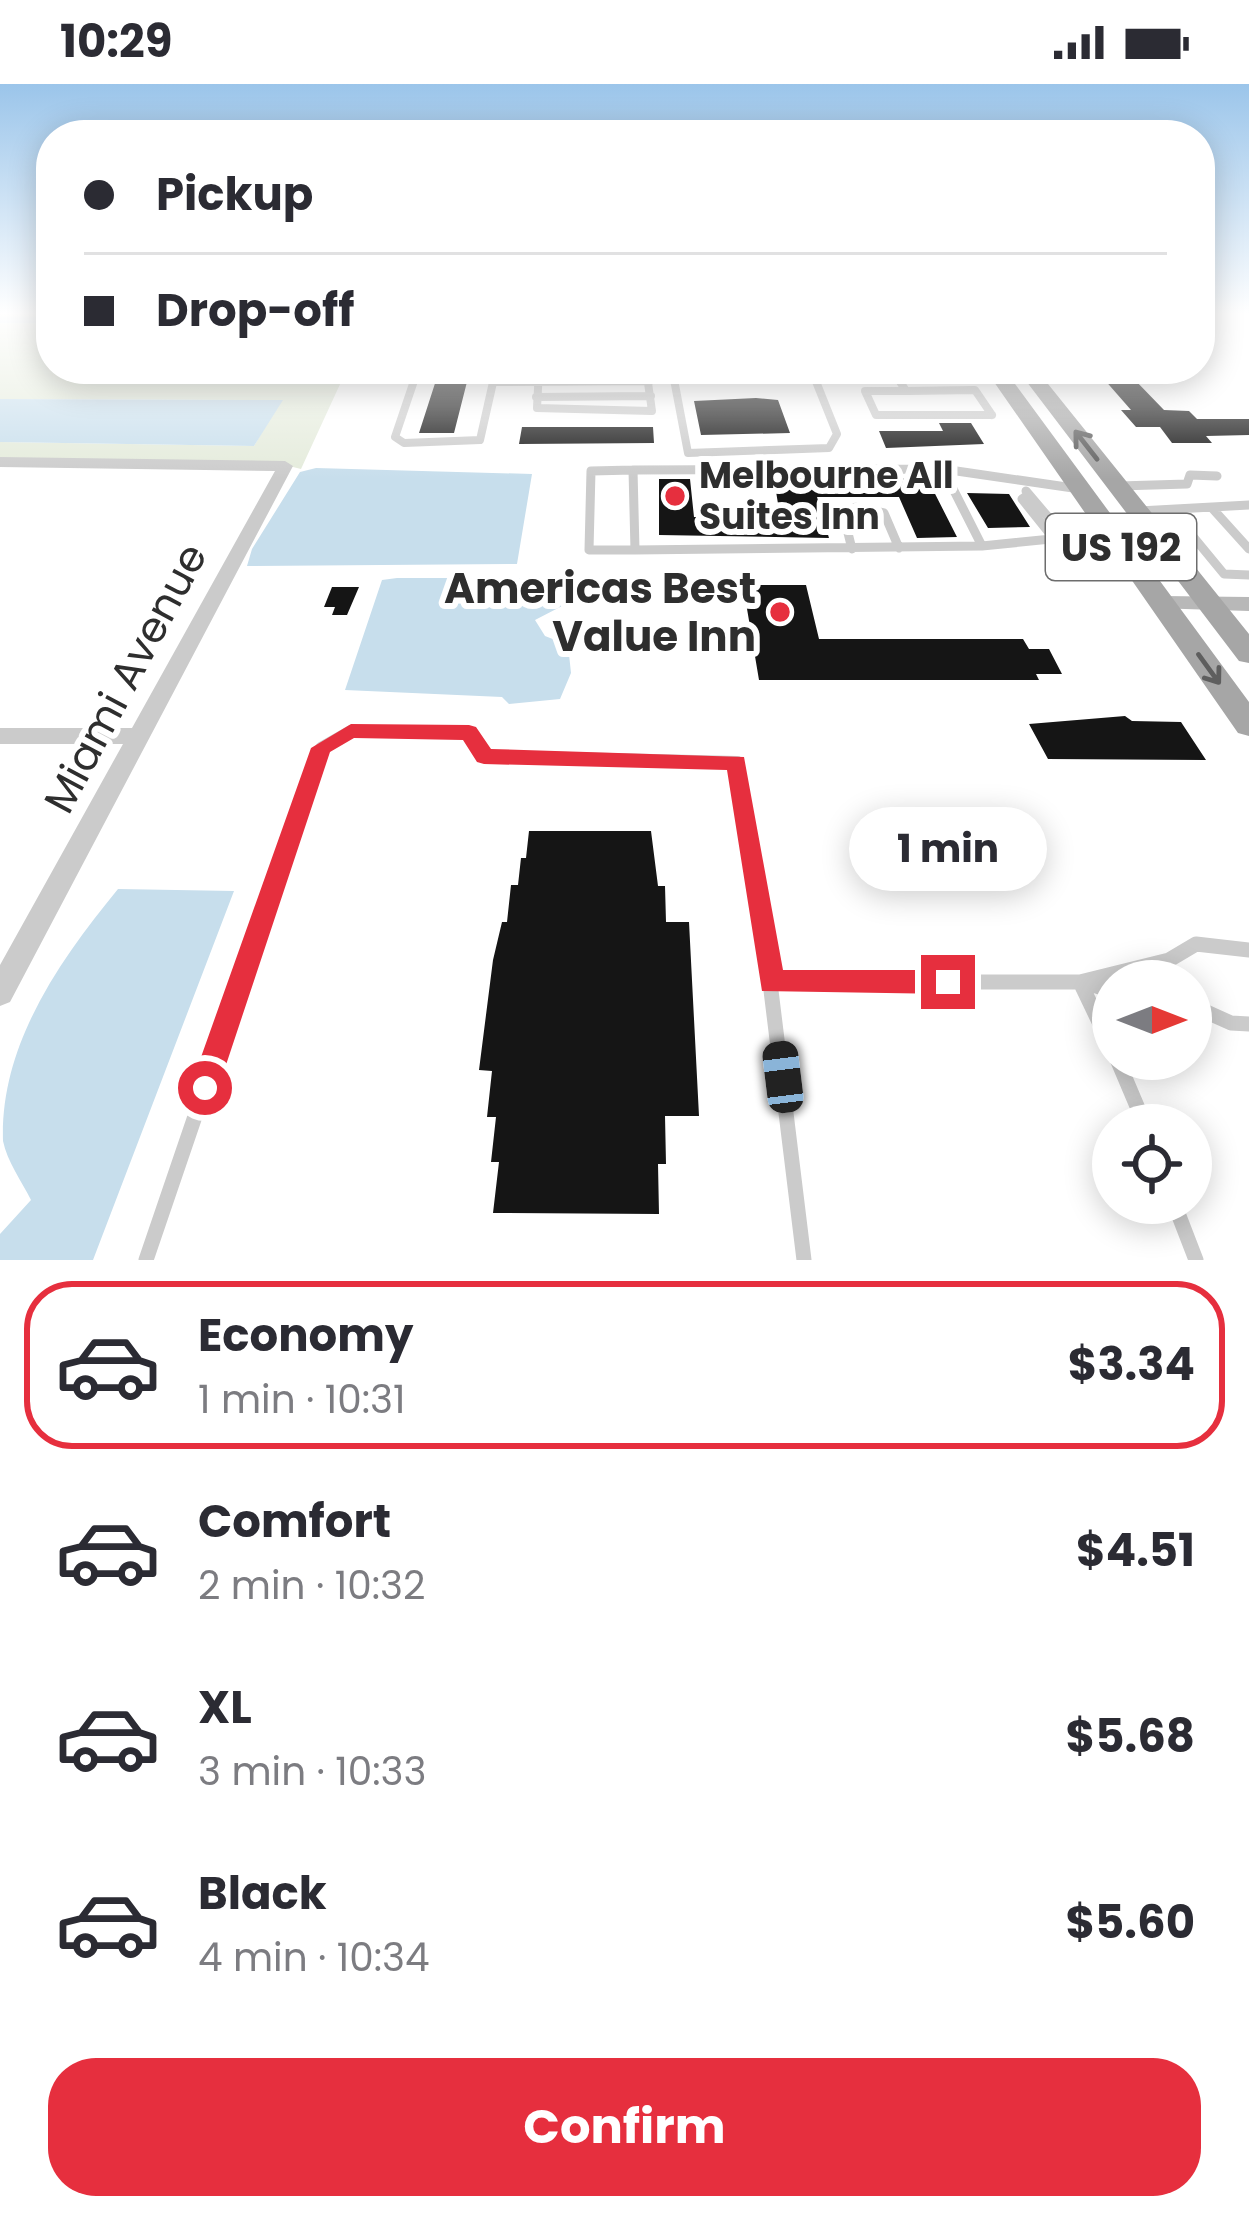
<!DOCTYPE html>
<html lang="en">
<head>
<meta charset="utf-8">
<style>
	body { margin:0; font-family:Poppins,sans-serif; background:#f2f2f3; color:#2b2b33; height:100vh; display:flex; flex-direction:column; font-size:45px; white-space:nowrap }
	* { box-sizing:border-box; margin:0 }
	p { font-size:39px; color:#7c7c81 }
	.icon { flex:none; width:66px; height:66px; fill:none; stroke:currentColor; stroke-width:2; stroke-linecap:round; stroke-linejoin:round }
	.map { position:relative; height:1176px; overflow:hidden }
	.details { display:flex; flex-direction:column; background:#fff; flex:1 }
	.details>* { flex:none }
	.guide { position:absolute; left:36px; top:36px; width:1179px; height:264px; border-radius:48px; box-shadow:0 6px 30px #0003; display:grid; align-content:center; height:264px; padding:0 48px; background:#fff }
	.needle { width:78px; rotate:90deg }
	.buttons { position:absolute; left:1092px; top:876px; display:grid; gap:24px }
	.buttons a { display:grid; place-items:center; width:120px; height:120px; border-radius:50%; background:#fff; box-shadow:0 6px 30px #0003; font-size:60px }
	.end { position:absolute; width:54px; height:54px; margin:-27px; border:15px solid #e62f3e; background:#fff; box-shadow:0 0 0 6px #fff }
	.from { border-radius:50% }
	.bubble { position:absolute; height:84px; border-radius:42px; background:#fff; box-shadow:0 6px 30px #0003; font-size:39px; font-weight:700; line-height:84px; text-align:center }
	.car { position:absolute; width:36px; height:72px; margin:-36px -18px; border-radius:15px; box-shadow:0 0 9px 3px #0007; background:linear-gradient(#222 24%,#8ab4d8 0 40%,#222 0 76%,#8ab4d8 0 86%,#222 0) }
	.guide b { display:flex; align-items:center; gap:42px; height:114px; font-size:45px }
	.guide b+b { border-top:3px solid #e1e1e2 }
	.guide i { width:30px; height:30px; background:#2b2b33 }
	ul { padding:21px 0 0; list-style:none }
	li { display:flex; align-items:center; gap:36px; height:168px; margin:0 24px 18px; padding:0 24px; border:6px solid transparent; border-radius:48px }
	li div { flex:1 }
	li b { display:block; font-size:45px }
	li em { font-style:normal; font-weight:700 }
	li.selected { border-color:#e62f3e }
	li>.icon { width:108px; height:108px; stroke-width:1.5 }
	.cta { display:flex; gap:24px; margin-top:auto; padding:24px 48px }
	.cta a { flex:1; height:138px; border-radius:48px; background:#e62f3e; color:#fff; font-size:48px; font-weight:700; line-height:138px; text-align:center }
	.status { display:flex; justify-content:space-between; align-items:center; height:84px; padding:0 60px; background:#fff; direction:ltr }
	.status svg { height:33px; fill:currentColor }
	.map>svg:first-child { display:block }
</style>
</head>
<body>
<div class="status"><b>10:29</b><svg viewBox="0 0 49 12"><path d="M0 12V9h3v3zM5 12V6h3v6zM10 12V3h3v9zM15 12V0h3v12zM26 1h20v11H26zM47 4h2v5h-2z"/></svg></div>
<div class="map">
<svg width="1249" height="1176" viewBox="0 0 1249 1176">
	<rect width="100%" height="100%" fill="#fff"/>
	<path fill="#e4ebdb" d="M 0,230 L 51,230 L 51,285 L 347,285 L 301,385 L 277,379 L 0,379 L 0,358 L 254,362 L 281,316 L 0,315 Z"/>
	<path fill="#c7deec" d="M 0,315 L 283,316 L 254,362 L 0,358 Z
		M 316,384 L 532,390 L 517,480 L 247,482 L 252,465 L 300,388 Z
		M 397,494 L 558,494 L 564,521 L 535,536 L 545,552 L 568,561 L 571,589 L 560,615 L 509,620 L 502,613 L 345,606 L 382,496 Z
		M 118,805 L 234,807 L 93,1176 L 0,1176 L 0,1150 L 31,1116 C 22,1098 7,1077 3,1057 C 0,959 61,875 118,805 Z"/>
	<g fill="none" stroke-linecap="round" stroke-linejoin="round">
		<path fill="#c7deec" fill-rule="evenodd" d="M 0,233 L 51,233 L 51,239 L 0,239 Z"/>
	</g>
	<path fill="#151515" d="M 438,290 L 469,290 L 454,349 L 419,349 Z
		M 1103,294 L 1133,294 L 1164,326 L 1189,327 L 1197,335 L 1249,335 L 1249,351 L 1206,352 L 1212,359 L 1172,359 L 1160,343 L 1136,343 L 1121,326 L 1131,326 Z
		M 756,314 L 778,316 L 790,349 L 701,351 L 694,317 Z
		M 939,339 L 971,339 L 984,360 L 886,364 L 879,347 L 943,347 Z
		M 522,343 L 653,343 L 654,359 L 519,360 Z
		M 896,394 L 928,396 L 957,453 L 917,454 L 899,413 L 817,413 L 829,454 L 659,451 L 659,395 L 690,395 L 694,433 L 780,432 L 774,395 Z
		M 967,409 L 1009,410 L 1030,443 L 988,444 Z
		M 743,501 L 806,501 L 819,555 L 1023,555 L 1029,565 L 1049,565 L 1062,590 L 1036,590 L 1039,596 L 759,596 Z
		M 332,503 L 359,503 L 347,531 L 332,531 L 335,523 L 324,523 Z
		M 1125,632 L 1132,637 L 1181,638 L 1206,676 L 1048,675 L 1029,640 Z
		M 529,747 L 651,747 L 658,802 L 665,802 L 666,838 L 689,838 L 699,1032 L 665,1032 L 666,1080 L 658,1080 L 659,1130 L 493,1129 L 499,1078 L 491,1078 L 496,1033 L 487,1033 L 492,987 L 479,986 L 493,876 L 502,838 L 507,838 L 511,801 L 518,801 L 521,774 L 526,774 Z"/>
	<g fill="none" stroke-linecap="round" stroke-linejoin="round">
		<path stroke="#cbcbcb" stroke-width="8" d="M 418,285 L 395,353 L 404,359 L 480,356 L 496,285
			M 539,285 L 537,324 L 652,327 L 646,285
			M 592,285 L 617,285
			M 672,285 L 688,369 L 829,364 L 837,350 L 811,285
			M 815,296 L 1001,296
			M 899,296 L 906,307 L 865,307 L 876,331 L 992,331
			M 494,298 L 650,297
			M 906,307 L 975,306 L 992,331
			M 536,313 L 651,312"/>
		<path stroke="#cbcbcb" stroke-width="9" d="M 943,385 L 1080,405
			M 943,385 L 982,462 L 635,466 L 633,386 Z
			M 633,386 L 591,387 L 589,466 L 635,466
			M 715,386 L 721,398 L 749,398 L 751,385
			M 1119,402 L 1187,400 L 1190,391 L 1217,392
			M 1026,407 L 1049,434 L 1045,440
			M 1028,411 L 1022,415 L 1054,455
			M 1212,424 L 1249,465
			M 1139,427 L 1249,421
			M 1172,427 L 1224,490 L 1249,491
			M 982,462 L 1111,449
			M 852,465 L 843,429 L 856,423 L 884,429 L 899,464"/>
		<path stroke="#cbcbcb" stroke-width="12" d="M 262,836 L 321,664 L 351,647 L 469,649 L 485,672 L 737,678 L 762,836"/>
		<path stroke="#cbcbcb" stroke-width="15" d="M 762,833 L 804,1176
			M 772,898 L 1080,898 L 1169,876 L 1196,860 L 1249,866
			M 1080,898 L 1113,967
			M 1083,898 L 1113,907
			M 1191,921 L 1231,939 L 1249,940
			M 1117,975 L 1145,1041
			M 1174,1119 L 1196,1176
			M 146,1176 L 263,833"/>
		<path fill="#cbcbcb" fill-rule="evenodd" d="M 0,373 L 285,377 L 293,382 L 10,918 L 0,922 L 0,881 L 123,660 L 0,660 L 0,644 L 132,644 L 275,387 L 0,383 Z"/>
		<path fill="#b8b8b8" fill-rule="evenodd" d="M 1162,512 L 1249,513 L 1249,527 L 1153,524 L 1150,519 Z"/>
		<path fill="#a6a6a6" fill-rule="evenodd" d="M 985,285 L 1004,285 L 1249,618 L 1249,652 L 1238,649 Z
			M 1017,285 L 1036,285 L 1249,550 L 1249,579 L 1239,577 Z"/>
	</g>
	<defs><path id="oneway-shaft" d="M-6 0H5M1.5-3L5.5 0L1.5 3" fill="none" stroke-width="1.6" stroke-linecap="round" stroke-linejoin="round" transform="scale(3)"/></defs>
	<g stroke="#5e5e5e">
		<use href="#oneway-shaft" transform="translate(1086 361) rotate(-128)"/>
		<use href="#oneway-shaft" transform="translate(1209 585) rotate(54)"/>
	</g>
	<linearGradient id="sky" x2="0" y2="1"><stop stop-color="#9bc5ea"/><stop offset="0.58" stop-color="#fff"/><stop offset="1" stop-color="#fff" stop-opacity="0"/></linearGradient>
	<rect width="1249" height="395" fill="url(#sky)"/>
	<path fill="#e62f3e" d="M 351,640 L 469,641 L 476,643 L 491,665 L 744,673 L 783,886 L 948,886 L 957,889 L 961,898 L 957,906 L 948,910 L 762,907 L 727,686 L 484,680 L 477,678 L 463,656 L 354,654 L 330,668 L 215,1014 L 205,1018 L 194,1014 L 190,1004 L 311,664 Z"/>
	<g fill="#e62f3e" stroke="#fff" stroke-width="4.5">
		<circle cx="675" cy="412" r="12"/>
		<circle cx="780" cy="528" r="12"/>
	</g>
	<g text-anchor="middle" stroke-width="12" stroke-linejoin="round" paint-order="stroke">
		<g font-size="36" font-weight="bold" fill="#2e2e2e" stroke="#fff" text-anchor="start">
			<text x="699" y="404">Melbourne All<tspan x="699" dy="41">Suites Inn</tspan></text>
		</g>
		<rect fill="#fff" stroke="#6d6d6d" stroke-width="3" x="1046" y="430" width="150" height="66" rx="9"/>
		<g font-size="39" font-weight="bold" fill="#2e2e2e">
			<text x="1121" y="477">US 192</text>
		</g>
		<g font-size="42" font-weight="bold" fill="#2e2e2e" stroke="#fff" text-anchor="end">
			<text x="756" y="519">Americas Best<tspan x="756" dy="48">Value Inn</tspan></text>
		</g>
		<g font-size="42" fill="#2e2e2e" stroke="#fff">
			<text transform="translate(125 594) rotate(-62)" y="15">Miami Avenue</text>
		</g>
	</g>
</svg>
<div class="buttons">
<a><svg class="needle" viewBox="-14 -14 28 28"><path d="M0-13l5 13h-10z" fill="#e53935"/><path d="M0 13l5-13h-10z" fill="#7c7c81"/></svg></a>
<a><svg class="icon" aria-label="locate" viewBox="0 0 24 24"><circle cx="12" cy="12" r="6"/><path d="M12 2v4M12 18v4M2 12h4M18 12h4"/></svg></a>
</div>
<i class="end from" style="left:205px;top:1004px"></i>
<i class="end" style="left:948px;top:898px"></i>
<div class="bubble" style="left:849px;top:723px;width:198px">1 min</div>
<i class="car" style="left:783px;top:993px;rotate:353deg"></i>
<div class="guide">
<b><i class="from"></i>Pickup</b>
<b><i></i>Drop-off</b>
</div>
</div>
<section class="details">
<ul>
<li class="selected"><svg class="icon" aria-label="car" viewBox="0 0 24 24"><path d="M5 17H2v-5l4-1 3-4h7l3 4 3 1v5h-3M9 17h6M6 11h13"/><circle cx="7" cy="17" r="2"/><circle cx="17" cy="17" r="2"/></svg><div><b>Economy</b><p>1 min · 10:31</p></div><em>$3.34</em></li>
<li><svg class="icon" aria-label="car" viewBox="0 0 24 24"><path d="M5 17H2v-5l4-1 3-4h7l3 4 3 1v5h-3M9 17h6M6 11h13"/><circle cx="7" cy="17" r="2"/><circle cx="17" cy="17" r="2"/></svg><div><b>Comfort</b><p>2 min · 10:32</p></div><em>$4.51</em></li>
<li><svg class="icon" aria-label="car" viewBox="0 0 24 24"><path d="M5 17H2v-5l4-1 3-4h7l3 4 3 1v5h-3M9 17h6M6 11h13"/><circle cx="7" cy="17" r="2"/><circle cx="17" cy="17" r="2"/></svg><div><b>XL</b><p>3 min · 10:33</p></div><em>$5.68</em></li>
<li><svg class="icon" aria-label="car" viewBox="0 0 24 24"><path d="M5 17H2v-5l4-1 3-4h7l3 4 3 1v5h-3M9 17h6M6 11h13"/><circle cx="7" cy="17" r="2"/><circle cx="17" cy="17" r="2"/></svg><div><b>Black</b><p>4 min · 10:34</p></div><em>$5.60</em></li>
</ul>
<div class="cta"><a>Confirm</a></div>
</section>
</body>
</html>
